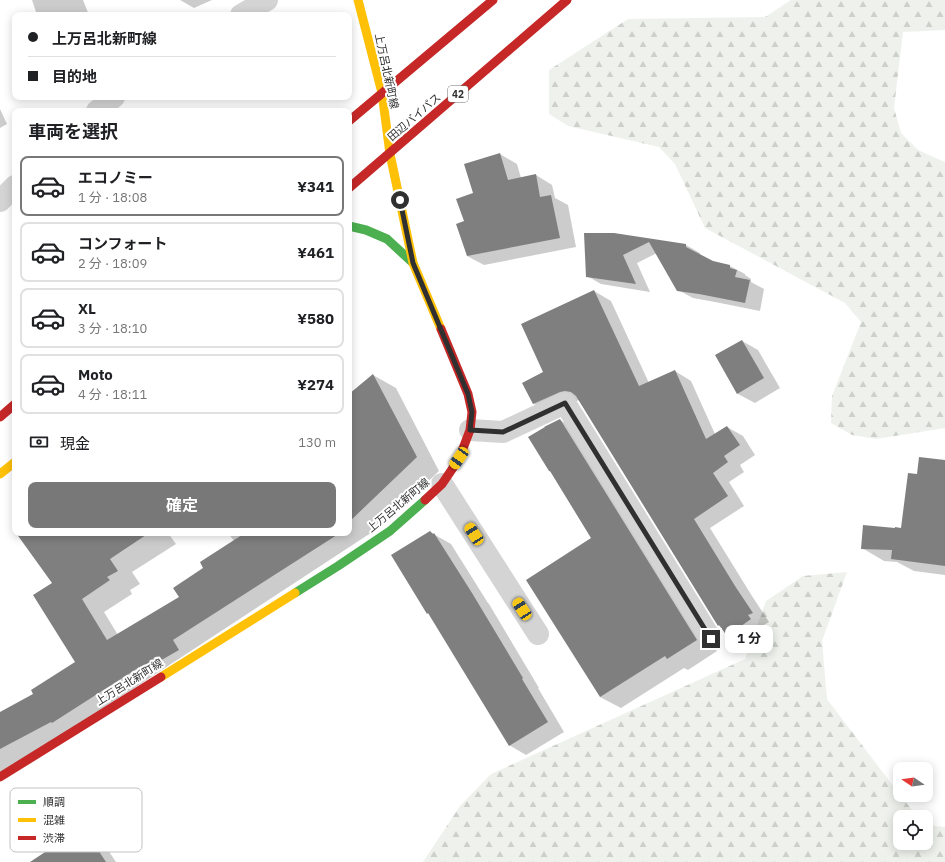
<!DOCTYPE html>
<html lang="ja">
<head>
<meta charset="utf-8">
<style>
	body { margin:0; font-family:"IBM Plex Sans","Noto Sans JP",sans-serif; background:#f2f2f2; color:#202124; height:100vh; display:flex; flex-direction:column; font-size:15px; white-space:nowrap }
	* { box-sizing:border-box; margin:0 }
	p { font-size:13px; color:#757577 }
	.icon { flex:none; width:22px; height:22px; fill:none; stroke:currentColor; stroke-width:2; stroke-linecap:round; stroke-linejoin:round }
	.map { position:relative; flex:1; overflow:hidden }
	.sheet { position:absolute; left:12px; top:108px; width:340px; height:428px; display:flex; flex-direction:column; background:#fff; border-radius:8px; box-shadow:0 2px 10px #0003 }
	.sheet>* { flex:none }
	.top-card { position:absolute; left:12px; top:12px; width:340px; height:88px; border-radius:8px; box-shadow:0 2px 10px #0003; display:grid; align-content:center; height:88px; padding:0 16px; background:#fff }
	.needle { width:26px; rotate:283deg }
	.controls { position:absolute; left:893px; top:762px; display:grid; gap:8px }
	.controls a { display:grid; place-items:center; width:40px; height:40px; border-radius:8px; background:#fff; box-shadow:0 2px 10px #0003; font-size:20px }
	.end { position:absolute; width:18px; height:18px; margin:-9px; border:5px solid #303030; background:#fff; box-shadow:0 0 0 2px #fff }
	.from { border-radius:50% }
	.bubble { position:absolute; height:28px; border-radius:8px; background:#fff; box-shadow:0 2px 10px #0003; font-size:13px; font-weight:700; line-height:28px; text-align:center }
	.car { position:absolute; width:12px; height:24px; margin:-12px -6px; border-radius:5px; box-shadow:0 0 3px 1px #0007; background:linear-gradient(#f5c518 24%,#345 0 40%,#f5c518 0 76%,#345 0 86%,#f5c518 0) }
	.top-card b { display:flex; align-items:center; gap:14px; height:38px; font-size:15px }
	.top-card b+b { border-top:1px solid #e0e0e0 }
	.top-card i { width:10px; height:10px; background:#202124 }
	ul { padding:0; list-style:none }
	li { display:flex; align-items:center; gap:12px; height:60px; margin:0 8px 6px; padding:0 8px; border:2px solid #e0e0e0; border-radius:8px }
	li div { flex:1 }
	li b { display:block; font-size:15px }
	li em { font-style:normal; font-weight:700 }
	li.on { border-color:#787878 }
	li>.icon { width:36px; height:36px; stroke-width:1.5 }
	h2 { padding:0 16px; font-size:18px; line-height:48px }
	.pay { display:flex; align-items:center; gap:10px; height:44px; padding:0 16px; font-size:15px }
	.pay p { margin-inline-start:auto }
	.action { display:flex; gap:8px; margin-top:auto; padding:8px 16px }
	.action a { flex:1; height:46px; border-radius:8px; background:#787878; color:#fff; font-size:16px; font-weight:700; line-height:46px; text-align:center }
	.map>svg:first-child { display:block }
</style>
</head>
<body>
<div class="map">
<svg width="945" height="862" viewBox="0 0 945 862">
	<defs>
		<pattern id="forest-firs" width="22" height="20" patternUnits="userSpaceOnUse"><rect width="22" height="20" fill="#eff2ec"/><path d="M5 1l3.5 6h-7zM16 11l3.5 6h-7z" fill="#cdd0cb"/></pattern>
	</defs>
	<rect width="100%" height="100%" fill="#fff"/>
	<path fill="url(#forest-firs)" d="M 791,0 L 945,0 L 945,30 L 903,32 L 894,108 L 901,133 L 918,150 L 945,162 L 945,428 L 876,439 L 852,435 L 831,423 L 832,396 L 861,322 L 845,303 L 705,228 L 675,164 L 659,147 L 568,126 L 549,114 L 549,70 L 628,19 L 765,17 Z
		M 847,572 L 822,641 L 827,699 L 900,795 L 916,815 L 920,817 L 900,817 L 900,843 L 926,843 L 926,820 L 935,826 L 945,827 L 945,862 L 423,862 L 460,806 L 491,774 L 745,659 L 766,601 L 803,576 Z"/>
	<path fill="#0003" d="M 32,0 L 83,0 L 89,15 L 37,15 Z
		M 180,0 L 212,0 L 194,8 Z
		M 310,12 L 315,15 L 304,15 Z
		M 0,109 L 7,124 L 0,128 Z
		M 500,154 L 517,164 L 521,178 L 536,175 L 552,185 L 555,198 L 568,205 L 576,247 L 484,265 L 467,256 L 465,222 L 474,193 Z
		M 585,234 L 686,245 L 700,253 L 700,256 L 713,262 L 730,266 L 745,274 L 745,275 L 751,279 L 751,282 L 764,289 L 760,311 L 715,302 L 693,298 L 678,290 L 657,253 L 637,263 L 650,292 L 601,284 L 587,276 Z
		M 594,291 L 611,301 L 649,383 L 675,371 L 691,381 L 715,434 L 727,427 L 743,436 L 755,455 L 740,465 L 744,472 L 729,482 L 744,506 L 710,528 L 752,596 L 769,622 L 764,625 L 767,629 L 744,645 L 727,635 L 722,627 L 718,625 L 579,400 L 550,413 L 534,404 L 545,372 Z
		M 742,341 L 758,350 L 780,388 L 755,403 L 738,394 L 716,356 Z
		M 373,375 L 396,388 L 439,471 L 383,525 L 0,776 L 0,713 L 35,694 L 76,663 L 54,584 L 17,533 L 168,533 L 176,544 L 132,572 L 140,584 L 130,590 L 132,594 L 104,612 L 118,635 L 180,597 L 205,568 L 234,541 L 228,533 L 349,533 L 349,395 Z
		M 560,420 L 581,432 L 717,651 L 688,670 L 684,668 L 621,708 L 600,697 L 592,539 L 551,472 L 549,471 Z
		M 945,461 L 945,575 L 914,571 L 897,562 L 884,561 L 862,548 L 902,529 L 918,475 Z
		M 430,532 L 451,544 L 488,603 L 489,604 L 539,688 L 538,688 L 564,732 L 526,755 L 509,745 Z
		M 83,828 L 100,838 L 116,862 L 47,862 Z"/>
	<path fill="#7f7f7f" d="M 500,153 L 508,180 L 536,174 L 540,197 L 551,195 L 560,238 L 467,256 L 456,224 L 464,221 L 456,199 L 473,193 L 464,164 Z
		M 584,233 L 614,233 L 686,244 L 686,247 L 713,261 L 730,265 L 730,268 L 737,270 L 735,277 L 750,280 L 745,303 L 699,294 L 677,291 L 649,242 L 623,255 L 636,284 L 586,277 Z
		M 594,290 L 639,386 L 675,370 L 706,439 L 727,426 L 740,445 L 724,456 L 728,462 L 713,473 L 728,496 L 694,519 L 735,586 L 753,613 L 748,615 L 751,619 L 727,636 L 719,625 L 718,626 L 576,396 L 571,392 L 565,391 L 560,392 L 533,404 L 522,383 L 543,372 L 521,324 Z
		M 742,340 L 764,378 L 737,394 L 715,355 Z
		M 373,374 L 417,457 L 349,522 L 349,394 Z
		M 560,419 L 697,640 L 667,659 L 665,656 L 600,697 L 526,580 L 591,538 L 550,471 L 549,471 L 528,437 L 545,427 L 544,427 Z
		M 919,457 L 945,460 L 945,566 L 891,559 L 892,550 L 861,549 L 863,525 L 895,528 L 895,527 L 901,528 L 908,473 L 917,474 Z
		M 430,531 L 433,534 L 434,533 L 472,593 L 523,678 L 522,679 L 548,722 L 509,746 L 428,613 L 427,614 L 391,555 Z
		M 16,533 L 149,533 L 110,559 L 118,571 L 107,577 L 110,580 L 82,599 L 107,640 L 179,597 L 173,588 L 203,568 L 200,562 L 245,533 L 340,533 L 173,640 L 179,650 L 144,670 L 141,666 L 52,723 L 51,722 L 0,749 L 0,712 L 33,694 L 31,690 L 75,662 L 33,595 L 52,583 Z
		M 83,827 L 106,862 L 30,862 Z"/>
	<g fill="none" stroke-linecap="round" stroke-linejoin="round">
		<path stroke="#d4d4d4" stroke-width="22" d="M 241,15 L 267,0
			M 97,111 L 114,97
			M 0,201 L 15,186
			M 470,430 L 503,432 L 565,403 L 711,639
			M 442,484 L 538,634"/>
		<path stroke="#4caf50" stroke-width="9" d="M 349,226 L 366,230 L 387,239 L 413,263
			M 295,593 L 338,566 L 390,531 L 425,500"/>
		<path stroke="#ffc107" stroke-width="9" d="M 358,0 L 382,93 L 390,154 L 413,263 L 441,329
			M 0,474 L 15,462
			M 161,677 L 295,593"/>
		<path stroke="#c62828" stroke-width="9" d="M 349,121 L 493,0
			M 349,188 L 567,0
			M 0,417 L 15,404
			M 425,500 L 442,484 L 459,459 L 470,430 L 472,412 L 468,394 L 441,329
			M 0,777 L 161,677"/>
	</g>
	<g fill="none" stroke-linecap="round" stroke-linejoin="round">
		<path stroke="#303030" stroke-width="5" d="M 400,200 L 413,263 L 468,394 L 472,412 L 470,430 L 503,432 L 565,403 L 711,639"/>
	</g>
	<g text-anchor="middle" stroke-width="4" stroke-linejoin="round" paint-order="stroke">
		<rect fill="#fff" stroke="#6e6e6e" stroke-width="1" x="448" y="86" width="20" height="16" rx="3"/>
		<g font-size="10" font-weight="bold" fill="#303030">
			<text x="458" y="98">42</text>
		</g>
		<g font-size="11" fill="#303030" stroke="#fff">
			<text transform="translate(387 71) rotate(78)" y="4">上万呂北新町線</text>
			<text transform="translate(414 117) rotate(-41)" y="4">田辺バイパス</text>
			<text transform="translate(398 505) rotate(-40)" y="4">上万呂北新町線</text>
			<text transform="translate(129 682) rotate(-32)" y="4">上万呂北新町線</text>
		</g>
	</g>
	<rect x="10" y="788" width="132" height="64" rx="6" fill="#fff" stroke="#c1c1c1" stroke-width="1"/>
	<rect x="18" y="800" width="18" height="4" fill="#4caf50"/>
	<rect x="18" y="818" width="18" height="4" fill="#ffc107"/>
	<rect x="18" y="836" width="18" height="4" fill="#c62828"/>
	<g font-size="11" fill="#303030">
		<text x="43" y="806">順調</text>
		<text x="43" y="824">混雑</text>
		<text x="43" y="842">渋滞</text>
	</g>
</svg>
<div class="controls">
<a><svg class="needle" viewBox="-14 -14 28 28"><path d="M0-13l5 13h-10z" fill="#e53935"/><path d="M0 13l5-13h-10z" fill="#757577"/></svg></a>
<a><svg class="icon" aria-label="locate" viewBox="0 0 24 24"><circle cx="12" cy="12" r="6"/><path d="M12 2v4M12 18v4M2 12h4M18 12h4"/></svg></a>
</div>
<i class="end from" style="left:400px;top:200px"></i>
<i class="end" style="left:711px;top:639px"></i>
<div class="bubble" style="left:725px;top:625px;width:48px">1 分</div>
<i class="car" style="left:459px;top:458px;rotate:214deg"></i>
<i class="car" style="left:474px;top:534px;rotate:327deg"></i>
<i class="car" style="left:522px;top:609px;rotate:327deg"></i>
<div class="top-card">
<b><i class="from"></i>上万呂北新町線</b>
<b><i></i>目的地</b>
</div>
<section class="sheet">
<h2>車両を選択</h2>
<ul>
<li class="on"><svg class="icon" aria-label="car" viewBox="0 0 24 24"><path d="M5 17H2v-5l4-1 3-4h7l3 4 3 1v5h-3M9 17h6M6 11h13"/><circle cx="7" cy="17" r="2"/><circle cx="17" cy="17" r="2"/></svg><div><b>エコノミー</b><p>1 分 · 18:08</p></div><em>¥341</em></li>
<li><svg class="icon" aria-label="car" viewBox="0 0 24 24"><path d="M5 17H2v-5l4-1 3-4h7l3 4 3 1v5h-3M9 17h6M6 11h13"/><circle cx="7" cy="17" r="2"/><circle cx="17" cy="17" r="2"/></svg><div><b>コンフォート</b><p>2 分 · 18:09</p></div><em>¥461</em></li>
<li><svg class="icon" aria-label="car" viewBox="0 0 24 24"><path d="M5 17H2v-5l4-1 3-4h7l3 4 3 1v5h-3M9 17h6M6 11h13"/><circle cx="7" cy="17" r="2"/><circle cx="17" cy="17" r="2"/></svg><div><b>XL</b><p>3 分 · 18:10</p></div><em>¥580</em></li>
<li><svg class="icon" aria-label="car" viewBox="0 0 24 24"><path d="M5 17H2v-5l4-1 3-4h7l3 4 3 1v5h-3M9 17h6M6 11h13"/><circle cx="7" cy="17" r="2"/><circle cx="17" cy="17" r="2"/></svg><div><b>Moto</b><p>4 分 · 18:11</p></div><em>¥274</em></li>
</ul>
<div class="pay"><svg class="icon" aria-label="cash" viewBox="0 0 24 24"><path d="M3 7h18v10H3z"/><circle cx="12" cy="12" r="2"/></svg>現金<p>130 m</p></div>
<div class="action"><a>確定</a></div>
</section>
</div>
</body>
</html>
